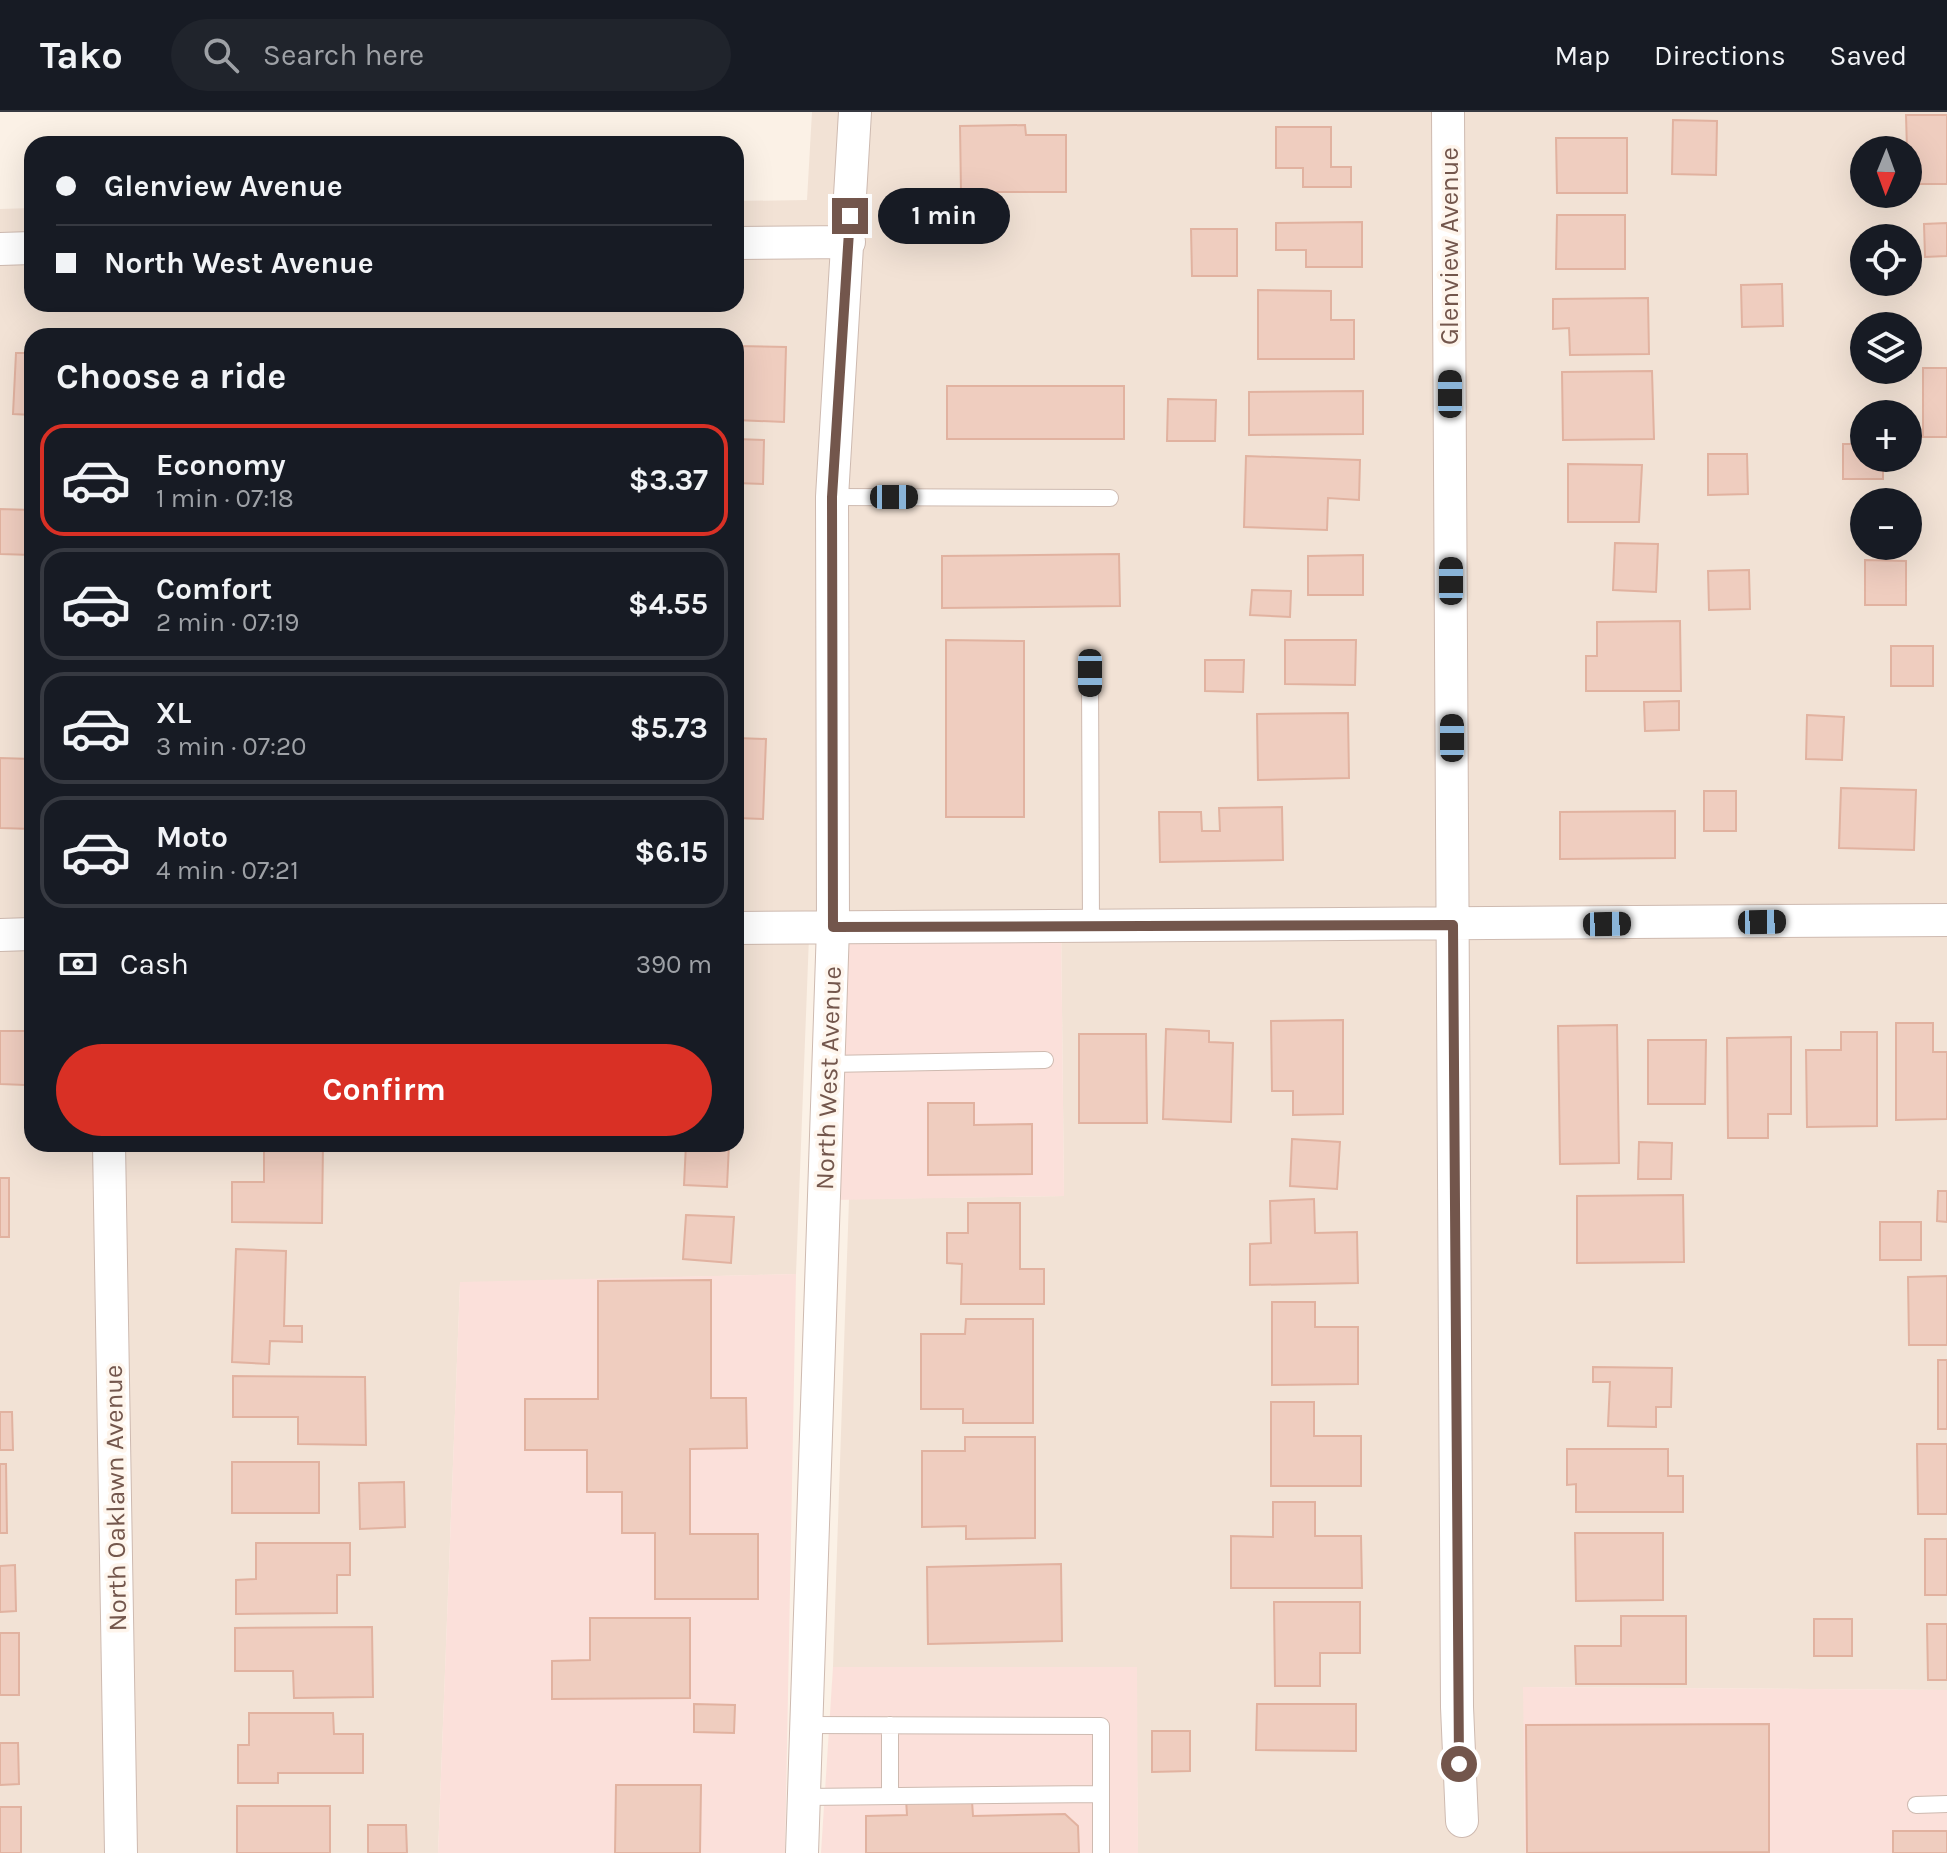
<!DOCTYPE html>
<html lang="en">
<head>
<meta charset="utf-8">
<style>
	body { margin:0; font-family:Karla,sans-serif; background:#20242c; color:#f1f3f6; height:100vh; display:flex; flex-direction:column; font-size:30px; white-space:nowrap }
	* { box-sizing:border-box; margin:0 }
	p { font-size:26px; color:#9ea1a6 }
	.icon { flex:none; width:44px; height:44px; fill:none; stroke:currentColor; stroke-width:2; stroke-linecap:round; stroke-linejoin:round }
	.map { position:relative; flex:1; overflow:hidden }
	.details { position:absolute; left:24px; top:216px; width:720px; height:824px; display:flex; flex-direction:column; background:#171b24; border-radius:24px; box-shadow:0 8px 32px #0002 }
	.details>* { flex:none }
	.top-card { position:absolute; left:24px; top:24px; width:720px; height:176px; border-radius:24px; box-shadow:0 8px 32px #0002; display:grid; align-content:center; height:176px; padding:0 32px; background:#171b24 }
	.needle { width:52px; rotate:181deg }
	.tools { position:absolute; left:1850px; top:24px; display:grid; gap:16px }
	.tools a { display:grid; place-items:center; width:72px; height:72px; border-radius:50%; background:#171b24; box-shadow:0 8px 32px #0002; font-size:40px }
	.end { position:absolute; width:36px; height:36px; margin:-18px; border:10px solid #73564c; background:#fff; box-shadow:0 0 0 4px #fff }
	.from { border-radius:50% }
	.bubble { position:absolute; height:56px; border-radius:28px; background:#171b24; box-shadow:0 8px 32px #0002; font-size:26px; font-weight:700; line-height:56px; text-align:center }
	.car { position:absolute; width:24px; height:48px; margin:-24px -12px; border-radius:10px; box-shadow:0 0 6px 2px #0007; background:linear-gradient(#222 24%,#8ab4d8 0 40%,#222 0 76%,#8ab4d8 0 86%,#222 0) }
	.top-card b { display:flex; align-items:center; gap:28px; height:76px; font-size:30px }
	.top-card b+b { border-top:2px solid #363941 }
	.top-card i { width:20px; height:20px; background:#f1f3f6 }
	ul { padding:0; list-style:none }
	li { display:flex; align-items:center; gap:24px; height:112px; margin:0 16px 12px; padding:0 16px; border:4px solid #363941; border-radius:24px }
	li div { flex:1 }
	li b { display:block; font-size:30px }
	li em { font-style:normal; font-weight:700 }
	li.selected { border-color:#d93025 }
	li>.icon { width:72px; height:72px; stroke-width:1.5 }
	h2 { padding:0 32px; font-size:36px; line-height:96px }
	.pay { display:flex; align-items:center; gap:20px; height:88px; padding:0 32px; font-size:30px }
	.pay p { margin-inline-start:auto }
	.action { display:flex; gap:16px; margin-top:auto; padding:16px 32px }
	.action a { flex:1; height:92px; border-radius:48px; background:#d93025; color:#fff; font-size:32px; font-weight:700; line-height:92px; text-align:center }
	header { display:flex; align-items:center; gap:48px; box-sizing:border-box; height:112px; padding:0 40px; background:#171b24; border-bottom:2px solid #363941 }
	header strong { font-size:38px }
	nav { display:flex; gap:44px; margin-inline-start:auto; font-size:28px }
	.search { width:560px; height:72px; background:#20242c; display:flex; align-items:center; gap:20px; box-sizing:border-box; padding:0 28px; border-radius:44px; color:#9ea1a6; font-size:30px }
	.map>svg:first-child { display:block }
</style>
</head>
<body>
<header>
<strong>Tako</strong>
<div class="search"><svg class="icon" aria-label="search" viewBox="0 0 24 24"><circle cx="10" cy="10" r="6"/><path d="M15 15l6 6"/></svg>Search here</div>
<nav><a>Map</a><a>Directions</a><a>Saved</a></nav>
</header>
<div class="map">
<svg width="1947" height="1741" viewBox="0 0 1947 1741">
	<rect width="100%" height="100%" fill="#fbf1e6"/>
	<path fill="#f2e2d5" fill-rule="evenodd" d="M 812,0 L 1947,0 L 1947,1578 L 1524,1575 L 1525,1741 L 1138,1741 L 1136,1555 L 833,1555 L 849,1087 L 1064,1084 L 1061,803 L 810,799 L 796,1162 L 460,1171 L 438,1741 L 0,1741 L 0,97 L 32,96 L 32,192 L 736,192 L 736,89 L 807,88 ZM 1864,38 L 1908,38 L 1908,82 L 1864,82 ZM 1864,126 L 1908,126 L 1908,170 L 1864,170 ZM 1864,214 L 1908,214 L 1908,258 L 1864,258 ZM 32,224 L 736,224 L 736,1032 L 32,1032 ZM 1864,302 L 1908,302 L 1908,346 L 1864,346 ZM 1864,390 L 1908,390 L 1908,434 L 1864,434 Z"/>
	<path fill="#fbe0da" d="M 840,800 L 1061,803 L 1064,1084 L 832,1088 Z
		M 796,1162 L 785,1741 L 438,1741 L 460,1170 Z
		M 833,1555 L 1137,1555 L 1138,1741 L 821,1741 Z
		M 1523,1575 L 1947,1578 L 1947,1741 L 1525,1741 Z"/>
	<path fill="#efcdbf" stroke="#e1b2a0" stroke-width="2" d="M 1906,3 L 1947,3 L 1947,72 L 1908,72 Z
		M 1673,8 L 1717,9 L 1716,63 L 1672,62 Z
		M 1025,13 L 1026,23 L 1066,23 L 1066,80 L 961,80 L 960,14 Z
		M 1276,15 L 1331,15 L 1331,55 L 1351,55 L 1351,75 L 1303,75 L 1303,56 L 1276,56 Z
		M 1556,26 L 1627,26 L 1627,81 L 1557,81 Z
		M 1557,103 L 1625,103 L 1625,157 L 1556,157 Z
		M 1362,110 L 1362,155 L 1306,155 L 1306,138 L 1276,138 L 1276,111 Z
		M 1947,111 L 1947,144 L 1925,145 L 1924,112 Z
		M 1191,117 L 1237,117 L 1237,164 L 1192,164 Z
		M 1782,172 L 1783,214 L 1742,215 L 1741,173 Z
		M 1258,178 L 1331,179 L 1331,208 L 1354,208 L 1354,247 L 1258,247 Z
		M 1648,186 L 1649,242 L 1570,243 L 1569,216 L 1553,217 L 1553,187 Z
		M 736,234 L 786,235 L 784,310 L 736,308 Z
		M 16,241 L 32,241 L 32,303 L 13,302 Z
		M 1923,256 L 1947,256 L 1947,325 L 1923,325 Z
		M 1652,259 L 1654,327 L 1563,328 L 1562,260 Z
		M 947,274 L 1124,274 L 1124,327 L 947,327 Z
		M 1363,279 L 1363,322 L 1249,323 L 1249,280 Z
		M 1168,287 L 1216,288 L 1215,329 L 1167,329 Z
		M 736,327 L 764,328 L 763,372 L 736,371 Z
		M 1843,332 L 1864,332 L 1864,346 L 1883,346 L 1883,367 L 1843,367 Z
		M 1708,342 L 1747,342 L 1748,382 L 1708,383 Z
		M 1246,344 L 1360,348 L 1359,388 L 1328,386 L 1327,418 L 1244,415 Z
		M 1568,352 L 1642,353 L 1639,410 L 1568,410 Z
		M 0,397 L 32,398 L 32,443 L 0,442 Z
		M 1615,431 L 1658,432 L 1656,480 L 1613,478 Z
		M 1119,442 L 1120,494 L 942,496 L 942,444 Z
		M 1363,443 L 1363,483 L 1308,483 L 1308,444 Z
		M 1865,448 L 1906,449 L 1906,493 L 1865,493 Z
		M 1749,458 L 1750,497 L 1709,498 L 1708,459 Z
		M 1252,478 L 1291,479 L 1290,505 L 1250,503 Z
		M 1680,509 L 1681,579 L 1586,579 L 1586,544 L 1597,544 L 1597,510 Z
		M 946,528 L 1024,529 L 1024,705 L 946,705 Z
		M 1285,528 L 1356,528 L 1355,573 L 1285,572 Z
		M 1891,534 L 1933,534 L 1933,574 L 1891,574 Z
		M 1205,548 L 1244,548 L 1243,580 L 1205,579 Z
		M 1679,589 L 1679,618 L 1645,619 L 1644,590 Z
		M 1348,601 L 1349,666 L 1258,668 L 1257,602 Z
		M 1807,603 L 1844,605 L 1842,648 L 1806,647 Z
		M 736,626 L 766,627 L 763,707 L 736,706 Z
		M 0,646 L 32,647 L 32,717 L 0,716 Z
		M 1841,676 L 1916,678 L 1914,738 L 1839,736 Z
		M 1704,679 L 1736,679 L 1736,719 L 1704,719 Z
		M 1282,695 L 1283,748 L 1160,750 L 1159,700 L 1201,700 L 1202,719 L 1220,719 L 1219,696 Z
		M 1675,699 L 1675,746 L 1560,747 L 1560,700 Z
		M 1343,908 L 1343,1002 L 1293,1003 L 1293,979 L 1272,979 L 1271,909 Z
		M 1896,911 L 1933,911 L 1933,940 L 1947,940 L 1947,1007 L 1896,1008 Z
		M 1617,913 L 1619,1051 L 1560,1052 L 1558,914 Z
		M 1166,917 L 1209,919 L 1209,930 L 1233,931 L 1231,1010 L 1163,1007 Z
		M 0,919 L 27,919 L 25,973 L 0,972 Z
		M 1841,920 L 1877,920 L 1877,1014 L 1807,1015 L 1806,938 L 1841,938 Z
		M 1079,922 L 1146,922 L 1147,1011 L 1079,1011 Z
		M 1791,925 L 1791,1002 L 1768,1002 L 1768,1026 L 1728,1026 L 1727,926 Z
		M 1648,928 L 1706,928 L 1705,992 L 1648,992 Z
		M 736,939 L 738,939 L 739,991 L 736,991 Z
		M 928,991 L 974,991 L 974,1013 L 1032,1012 L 1032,1062 L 928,1063 Z
		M 1292,1027 L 1340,1030 L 1337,1077 L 1290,1074 Z
		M 1639,1030 L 1672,1031 L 1671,1067 L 1638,1067 Z
		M 264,1032 L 323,1032 L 322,1111 L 232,1110 L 232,1070 L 264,1070 Z
		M 686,1032 L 729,1032 L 727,1075 L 684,1073 Z
		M 0,1066 L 9,1066 L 9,1125 L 0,1125 Z
		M 1938,1079 L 1947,1079 L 1947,1110 L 1937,1109 Z
		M 1683,1083 L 1684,1150 L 1577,1151 L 1577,1084 Z
		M 1314,1087 L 1315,1121 L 1357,1120 L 1358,1171 L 1250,1173 L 1250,1132 L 1271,1131 L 1270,1089 Z
		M 968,1091 L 1020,1091 L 1020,1157 L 1044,1157 L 1044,1192 L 961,1192 L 962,1152 L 947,1151 L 947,1121 L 968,1121 Z
		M 686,1103 L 734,1105 L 731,1151 L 683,1147 Z
		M 1880,1110 L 1921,1110 L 1921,1148 L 1880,1148 Z
		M 236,1137 L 286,1139 L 284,1214 L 302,1214 L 302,1230 L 270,1229 L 269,1252 L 232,1250 Z
		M 1947,1164 L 1947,1233 L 1909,1233 L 1908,1165 Z
		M 711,1168 L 711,1286 L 746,1286 L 747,1336 L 690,1337 L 690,1422 L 758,1422 L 758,1487 L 655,1487 L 655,1421 L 622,1421 L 622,1380 L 587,1380 L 587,1338 L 525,1338 L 525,1287 L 598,1287 L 598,1169 Z
		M 1272,1190 L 1315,1190 L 1315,1215 L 1358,1215 L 1358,1272 L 1272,1273 Z
		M 966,1207 L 1033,1207 L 1033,1311 L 963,1311 L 963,1297 L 921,1297 L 921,1222 L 965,1222 Z
		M 1938,1248 L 1947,1248 L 1947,1317 L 1938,1317 Z
		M 1593,1255 L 1672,1256 L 1671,1295 L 1656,1295 L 1656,1315 L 1608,1314 L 1610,1270 L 1593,1270 Z
		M 233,1264 L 365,1265 L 366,1333 L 298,1332 L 298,1305 L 233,1305 Z
		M 1271,1290 L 1314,1290 L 1314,1324 L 1361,1324 L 1361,1374 L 1271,1374 Z
		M 0,1300 L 12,1300 L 13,1338 L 0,1338 Z
		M 965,1325 L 1035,1325 L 1035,1426 L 966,1427 L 966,1414 L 922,1415 L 922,1339 L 965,1339 Z
		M 1917,1332 L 1947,1332 L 1947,1402 L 1918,1402 Z
		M 1567,1337 L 1668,1337 L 1668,1364 L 1683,1364 L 1683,1400 L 1576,1400 L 1576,1372 L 1567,1373 Z
		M 232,1350 L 319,1350 L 319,1401 L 232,1401 Z
		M 0,1352 L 6,1352 L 7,1421 L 0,1421 Z
		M 404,1370 L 405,1415 L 360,1417 L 359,1371 Z
		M 1273,1390 L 1315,1390 L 1315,1424 L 1361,1424 L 1362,1476 L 1231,1476 L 1231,1424 L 1273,1425 Z
		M 1575,1421 L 1663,1421 L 1663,1488 L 1576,1489 Z
		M 1925,1427 L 1947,1427 L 1947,1483 L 1925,1483 Z
		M 256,1431 L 350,1431 L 350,1463 L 337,1463 L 337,1501 L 236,1502 L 236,1468 L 256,1467 Z
		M 1061,1452 L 1062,1529 L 928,1532 L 927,1455 Z
		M 15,1453 L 16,1499 L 0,1500 L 0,1454 Z
		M 1274,1490 L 1360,1490 L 1360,1541 L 1320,1541 L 1320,1574 L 1275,1574 Z
		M 1621,1504 L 1686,1504 L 1686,1572 L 1576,1572 L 1575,1534 L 1621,1534 Z
		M 590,1506 L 690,1506 L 690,1586 L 552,1587 L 552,1549 L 590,1548 Z
		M 1814,1507 L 1852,1507 L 1852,1544 L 1814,1544 Z
		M 1927,1512 L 1947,1512 L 1947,1568 L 1928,1568 Z
		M 372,1515 L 373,1585 L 294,1586 L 293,1559 L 235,1559 L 235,1516 Z
		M 0,1521 L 19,1521 L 19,1583 L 0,1583 Z
		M 694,1592 L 735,1593 L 734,1621 L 694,1620 Z
		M 1257,1592 L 1356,1592 L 1356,1639 L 1256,1638 Z
		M 249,1601 L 333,1601 L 334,1622 L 363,1622 L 363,1661 L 278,1661 L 278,1671 L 238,1671 L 238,1633 L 249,1633 Z
		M 1769,1612 L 1769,1740 L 1527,1741 L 1526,1613 Z
		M 1152,1619 L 1190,1619 L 1190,1659 L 1152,1660 Z
		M 0,1631 L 18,1631 L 19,1672 L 0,1673 Z
		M 616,1673 L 701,1673 L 700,1741 L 615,1741 Z
		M 906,1687 L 972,1689 L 973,1704 L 1065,1702 L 1078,1714 L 1079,1741 L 866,1741 L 866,1704 L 907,1703 Z
		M 237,1694 L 330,1694 L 330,1741 L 237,1741 Z
		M 0,1695 L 21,1695 L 21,1741 L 0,1741 Z
		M 368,1713 L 406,1713 L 407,1741 L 368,1741 Z
		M 1893,1719 L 1947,1719 L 1947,1741 L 1893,1741 Z"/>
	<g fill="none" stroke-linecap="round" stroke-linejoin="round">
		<defs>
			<path id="lane" d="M 832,385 L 1110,386
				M 1090,561 L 1091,816
				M 828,952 L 1045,948
				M 807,1613 L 1101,1614 L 1101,1741
				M 890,1613 L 890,1684
				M 804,1685 L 1101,1682
				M 1916,1693 L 1947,1692"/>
			<path id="street" d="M 1448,0 L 1457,1595 L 1462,1709
				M 736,131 L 849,130
				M 0,137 L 32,136
				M 736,816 L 1947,808
				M 0,823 L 32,822
				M 109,1032 L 121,1741
				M 802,1741 L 833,815 L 832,385 L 855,0"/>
		</defs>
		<use href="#lane" stroke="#cebab0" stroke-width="18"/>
		<use href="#street" stroke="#cebab0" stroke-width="34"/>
		<use href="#lane" stroke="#fff" stroke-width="16"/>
		<use href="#street" stroke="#fff" stroke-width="32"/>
	</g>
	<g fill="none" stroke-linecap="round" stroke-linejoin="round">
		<path stroke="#73564c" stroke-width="10" d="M 850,104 L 832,385 L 833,815 L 1453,813 L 1459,1652"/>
	</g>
	<g text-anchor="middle" stroke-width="7" stroke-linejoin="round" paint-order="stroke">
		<g font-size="26" fill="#73564c" stroke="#fef5ec">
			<text transform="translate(1449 134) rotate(-90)" y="9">Glenview Avenue</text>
			<text transform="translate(828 966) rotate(-88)" y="9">North West Avenue</text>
			<text transform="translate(115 1386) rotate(-91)" y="9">North Oaklawn Avenue</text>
		</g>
	</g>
</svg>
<div class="tools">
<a><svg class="needle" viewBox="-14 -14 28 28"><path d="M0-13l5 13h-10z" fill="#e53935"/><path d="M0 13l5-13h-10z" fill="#9ea1a6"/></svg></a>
<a><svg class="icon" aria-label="locate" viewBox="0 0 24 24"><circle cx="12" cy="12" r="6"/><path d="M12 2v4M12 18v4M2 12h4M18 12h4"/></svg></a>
<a><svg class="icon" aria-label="layers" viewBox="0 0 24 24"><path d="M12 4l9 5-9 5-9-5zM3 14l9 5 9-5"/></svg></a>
<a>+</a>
<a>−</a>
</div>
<i class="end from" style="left:1459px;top:1652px"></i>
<i class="end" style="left:850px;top:104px"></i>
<div class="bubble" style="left:878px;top:76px;width:132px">1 min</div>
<i class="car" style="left:1450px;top:282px;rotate:0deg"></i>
<i class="car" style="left:894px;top:385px;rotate:90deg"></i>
<i class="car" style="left:1451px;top:469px;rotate:0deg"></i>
<i class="car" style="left:1090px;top:561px;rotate:180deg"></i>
<i class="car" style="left:1452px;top:626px;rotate:0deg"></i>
<i class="car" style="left:1762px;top:810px;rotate:89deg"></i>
<i class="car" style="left:1607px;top:812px;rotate:89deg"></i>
<div class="top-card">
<b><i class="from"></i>Glenview Avenue</b>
<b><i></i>North West Avenue</b>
</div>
<section class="details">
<h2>Choose a ride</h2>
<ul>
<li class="selected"><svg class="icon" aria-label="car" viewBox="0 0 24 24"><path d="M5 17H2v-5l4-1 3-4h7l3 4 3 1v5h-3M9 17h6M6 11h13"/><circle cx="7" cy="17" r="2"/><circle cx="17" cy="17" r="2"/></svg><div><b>Economy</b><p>1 min · 07:18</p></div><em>$3.37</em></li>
<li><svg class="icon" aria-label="car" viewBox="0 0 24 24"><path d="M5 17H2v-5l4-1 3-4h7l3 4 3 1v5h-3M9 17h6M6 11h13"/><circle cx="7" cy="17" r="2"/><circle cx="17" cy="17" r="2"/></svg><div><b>Comfort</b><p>2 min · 07:19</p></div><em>$4.55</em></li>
<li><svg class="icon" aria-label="car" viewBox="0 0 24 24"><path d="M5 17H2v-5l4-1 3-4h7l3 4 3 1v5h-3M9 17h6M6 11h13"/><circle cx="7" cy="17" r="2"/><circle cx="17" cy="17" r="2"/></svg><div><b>XL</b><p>3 min · 07:20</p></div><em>$5.73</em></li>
<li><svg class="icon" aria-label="car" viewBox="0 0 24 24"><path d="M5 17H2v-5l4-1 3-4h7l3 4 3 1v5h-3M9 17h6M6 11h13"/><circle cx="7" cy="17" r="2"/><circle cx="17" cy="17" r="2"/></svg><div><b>Moto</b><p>4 min · 07:21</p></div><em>$6.15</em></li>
</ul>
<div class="pay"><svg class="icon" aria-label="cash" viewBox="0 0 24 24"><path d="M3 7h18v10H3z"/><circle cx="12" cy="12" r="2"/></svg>Cash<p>390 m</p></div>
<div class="action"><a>Confirm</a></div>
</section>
</div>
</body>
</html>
